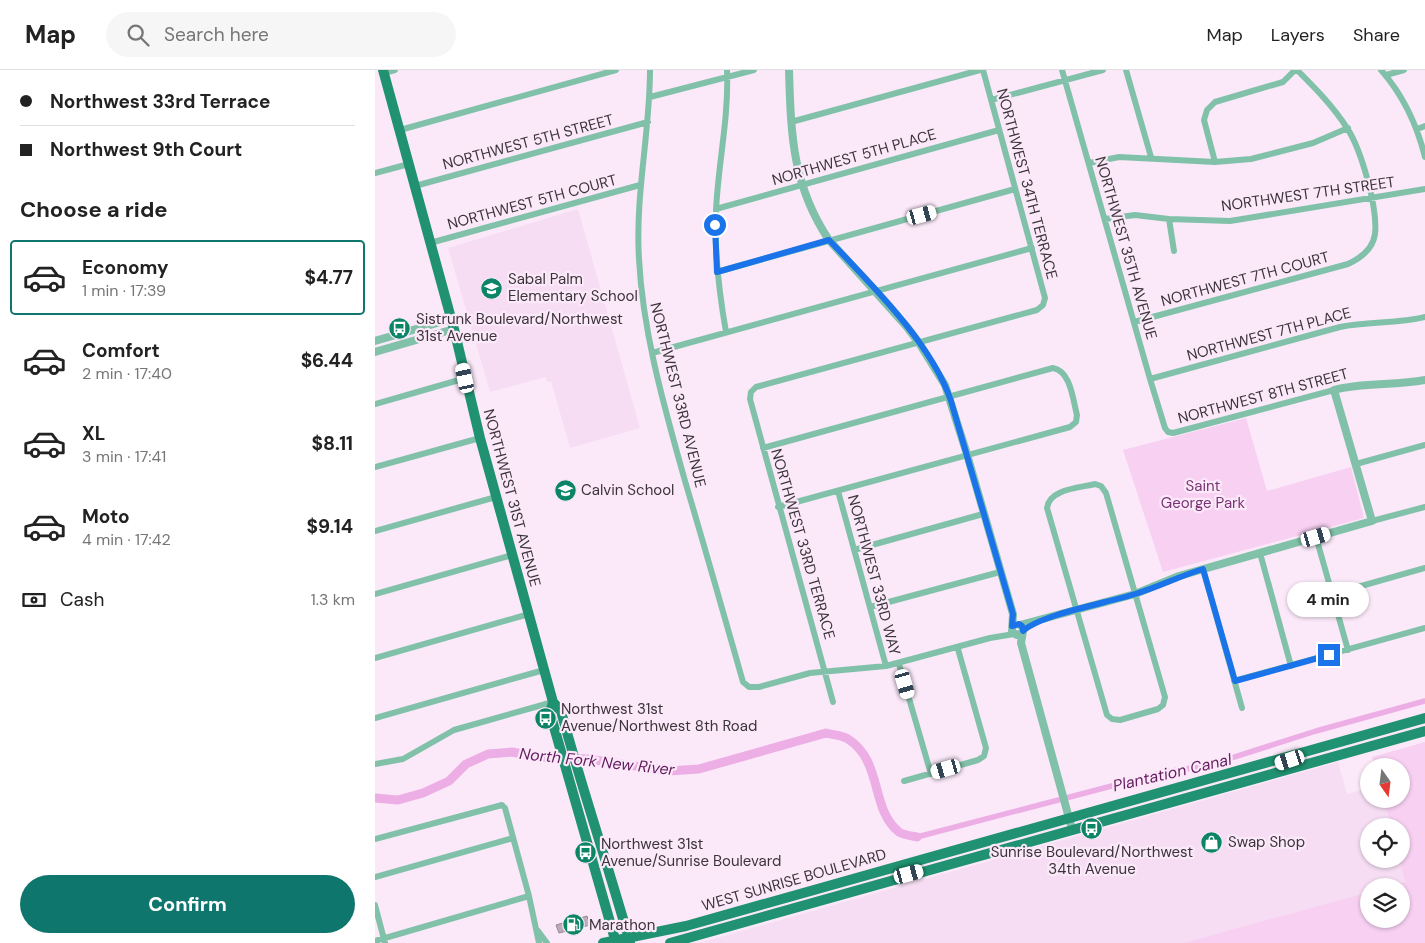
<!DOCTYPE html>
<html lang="en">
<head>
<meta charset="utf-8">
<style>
	body { margin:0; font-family:"DM Sans",sans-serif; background:#f6f6f6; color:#222; height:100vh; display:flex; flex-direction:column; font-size:19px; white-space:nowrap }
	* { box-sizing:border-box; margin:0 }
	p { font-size:16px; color:#767676 }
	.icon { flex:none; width:28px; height:28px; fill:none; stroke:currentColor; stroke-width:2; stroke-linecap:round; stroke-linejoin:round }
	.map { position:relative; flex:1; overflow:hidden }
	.drawer { display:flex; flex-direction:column; background:#fff; width:375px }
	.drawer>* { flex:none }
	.hud { display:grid; align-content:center; height:110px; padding:0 20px; background:#fff }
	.needle { width:32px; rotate:166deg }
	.fabs { position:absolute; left:985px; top:688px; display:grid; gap:10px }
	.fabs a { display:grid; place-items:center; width:50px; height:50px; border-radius:50%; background:#fff; box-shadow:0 1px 4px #0004; font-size:25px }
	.end { position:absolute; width:22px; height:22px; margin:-11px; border:6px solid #1a73e8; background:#fff; box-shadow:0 0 0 2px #fff }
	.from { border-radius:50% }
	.bubble { position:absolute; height:35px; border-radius:18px; background:#fff; box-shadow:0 1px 4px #0004; font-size:16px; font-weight:700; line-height:35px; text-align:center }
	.car { position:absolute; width:15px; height:30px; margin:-15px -8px; border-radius:6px; box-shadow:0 0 4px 1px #0007; background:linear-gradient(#fff 24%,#345 0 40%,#fff 0 76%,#345 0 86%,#fff 0) }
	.hud b { display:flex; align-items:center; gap:18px; height:48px; font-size:19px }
	.hud b+b { border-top:1px solid #e0e0e0 }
	.hud i { width:12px; height:12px; background:#222 }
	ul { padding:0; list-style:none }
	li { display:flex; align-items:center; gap:15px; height:75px; margin:0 10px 8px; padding:0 10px; border:2px solid transparent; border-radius:5px }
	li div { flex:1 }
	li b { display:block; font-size:19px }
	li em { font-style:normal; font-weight:700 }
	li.on { border-color:#0f766e }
	li>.icon { width:45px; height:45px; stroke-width:1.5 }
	h2 { padding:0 20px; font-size:22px; line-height:60px }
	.pay { display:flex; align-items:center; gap:12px; height:55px; padding:0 20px; font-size:19px }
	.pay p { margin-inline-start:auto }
	.action { display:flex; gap:10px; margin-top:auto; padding:10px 20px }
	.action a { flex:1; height:58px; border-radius:30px; background:#0f766e; color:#fff; font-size:20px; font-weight:700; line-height:58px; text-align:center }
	header { display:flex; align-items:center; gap:30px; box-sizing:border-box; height:70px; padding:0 25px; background:#fff; border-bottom:1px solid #e0e0e0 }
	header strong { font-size:24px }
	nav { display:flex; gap:28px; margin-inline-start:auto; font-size:18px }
	.search { width:350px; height:45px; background:#f6f6f6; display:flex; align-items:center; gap:12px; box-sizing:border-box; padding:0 18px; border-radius:28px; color:#767676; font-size:19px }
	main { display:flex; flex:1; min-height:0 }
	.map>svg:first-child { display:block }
</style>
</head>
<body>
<header>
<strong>Map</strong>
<div class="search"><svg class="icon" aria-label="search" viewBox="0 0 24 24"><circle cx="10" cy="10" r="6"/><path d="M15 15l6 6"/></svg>Search here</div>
<nav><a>Map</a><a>Layers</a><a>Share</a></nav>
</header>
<main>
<section class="drawer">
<div class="hud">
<b><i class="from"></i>Northwest 33rd Terrace</b>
<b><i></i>Northwest 9th Court</b>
</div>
<h2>Choose a ride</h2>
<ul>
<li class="on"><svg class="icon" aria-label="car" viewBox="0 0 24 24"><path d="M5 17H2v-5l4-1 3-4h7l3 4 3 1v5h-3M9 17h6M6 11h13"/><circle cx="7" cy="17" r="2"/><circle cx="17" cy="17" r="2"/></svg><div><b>Economy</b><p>1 min · 17:39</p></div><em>$4.77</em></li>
<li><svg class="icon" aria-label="car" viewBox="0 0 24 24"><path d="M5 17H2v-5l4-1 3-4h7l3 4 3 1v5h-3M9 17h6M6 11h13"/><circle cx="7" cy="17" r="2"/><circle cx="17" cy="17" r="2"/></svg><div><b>Comfort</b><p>2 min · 17:40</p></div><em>$6.44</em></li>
<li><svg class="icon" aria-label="car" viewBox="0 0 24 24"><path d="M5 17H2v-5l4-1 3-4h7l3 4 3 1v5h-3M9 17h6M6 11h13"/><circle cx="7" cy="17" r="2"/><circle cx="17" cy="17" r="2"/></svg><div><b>XL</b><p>3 min · 17:41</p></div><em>$8.11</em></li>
<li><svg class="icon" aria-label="car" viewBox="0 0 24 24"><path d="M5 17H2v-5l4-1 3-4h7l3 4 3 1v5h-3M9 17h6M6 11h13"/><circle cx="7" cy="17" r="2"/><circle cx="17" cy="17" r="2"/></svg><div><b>Moto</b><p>4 min · 17:42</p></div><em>$9.14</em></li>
</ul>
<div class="pay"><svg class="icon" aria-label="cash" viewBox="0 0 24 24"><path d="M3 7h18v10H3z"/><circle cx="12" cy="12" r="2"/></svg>Cash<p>1.3 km</p></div>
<div class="action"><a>Confirm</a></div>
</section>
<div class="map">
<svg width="1050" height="873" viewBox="0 0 1050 873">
	<rect width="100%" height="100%" fill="#fbe9f9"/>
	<path fill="#f6ddf3" d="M 203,139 L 265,358 L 195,378 L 176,311 L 172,312 L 171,307 L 115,322 L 73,178 Z
		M 963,692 L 972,724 L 994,718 L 994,729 L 1008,729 L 1016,756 L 994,756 L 994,789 L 1024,789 L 1030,812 L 1014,816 L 994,816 L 994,822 L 808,873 L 324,873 Z"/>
	<path fill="#f7d0f2" d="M 871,348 L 892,421 L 976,397 L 989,448 L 788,502 L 748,380 Z
		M 1050,672 L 1050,873 L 808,873 L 994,822 L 994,849 L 1026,849 L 1026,816 L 1014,816 L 1030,812 L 1024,789 L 1026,789 L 1026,756 L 1016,756 L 1008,729 L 1026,729 L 1026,696 L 1000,696 L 997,687 Z"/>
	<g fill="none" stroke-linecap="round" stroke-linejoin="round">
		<path stroke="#ecaee5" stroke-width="5.5" d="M 542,767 L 790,702 L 831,696 L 941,661 L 1050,631"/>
		<path stroke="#ecaee5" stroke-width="9" d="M 0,728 L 23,730 L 48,723 L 74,711 L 91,694 L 113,684 L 137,682 L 163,687 L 213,689 L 294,701 L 324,699 L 451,663 C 458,665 467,665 473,669 C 508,691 495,739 524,762 C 528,765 537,766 542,767"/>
	</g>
	<path fill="#bdabba" stroke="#968594" d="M 212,846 L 215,855 L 184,863 L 181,855 Z"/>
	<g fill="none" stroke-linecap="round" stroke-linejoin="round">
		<path stroke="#82c1a9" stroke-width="6" d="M 275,0 C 275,63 260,125 264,189 C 268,265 290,339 310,411 C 330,478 349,545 368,612 L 374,617 L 384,617 L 435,603 L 511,596 L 615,568 L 639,564
			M 687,0 L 775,309 L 790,358 L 793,362 L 798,363 L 959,320
			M 751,0 L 776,87
			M 1006,0 C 1028,25 1042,55 1050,87
			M 9,3 L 20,0
			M 1011,5 L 1029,0
			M 275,27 L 379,0
			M 616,30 L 728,0
			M 416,52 L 605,0
			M 1042,59 L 1050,56
			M 25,60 L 241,0
			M 840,92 L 829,50 L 832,40 L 840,32 L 908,12 L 920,0
			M 714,93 L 744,87 L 840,92 L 876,89 L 938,73 L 973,58
			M 0,103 L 34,94
			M 40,116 L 273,52
			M 341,139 L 624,60
			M 730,149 L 760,145 L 794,149 L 855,151 L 1050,119
			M 794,149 L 799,181
			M 55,173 L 265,115
			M 342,202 L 640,119
			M 759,252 L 973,194 C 986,188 998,179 1000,164 C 1003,138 986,79 972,58 C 958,36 940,18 922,0
			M 351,262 C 344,222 339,182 341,141 C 343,94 354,48 352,0
			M 277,283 L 657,178
			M 775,309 L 965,257 C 994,251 1022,254 1050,247
			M 0,334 L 91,308
			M 388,378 L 678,298 C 696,301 698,331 702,345 L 701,352 L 695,357 L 403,437
			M 981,394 L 1050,375
			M 0,397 L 105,368
			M 720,414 L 726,416 L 731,423 L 790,627 L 788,635 L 783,639 L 745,650 L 737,649 L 732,645 L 672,438 C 674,419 704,418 720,414 Z
			M 463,421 L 511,596
			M 997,451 L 1050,437
			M 0,461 L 121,427
			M 941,467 L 973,580
			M 479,480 L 608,444
			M 885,483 L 916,596
			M 828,499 L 867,638
			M 0,524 L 137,485
			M 958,524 L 1050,498
			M 495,537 L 625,502
			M 0,588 L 154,544
			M 524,594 L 556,704
			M 859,611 L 1050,558
			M 458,632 L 375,329 L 376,322 L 381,317 L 662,240 L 668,235 L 670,228 L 608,0
			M 0,648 L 169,600
			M 0,694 L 28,689 L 79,660 L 178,632
			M 529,711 L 603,690 L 609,686 L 611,678 L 583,579
			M 0,769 L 127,735 L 130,738 L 154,826 L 164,873
			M 0,807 L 138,768
			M 0,835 L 10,873
			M 163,861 L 172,873
			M 0,871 L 154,826"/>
		<path stroke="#82c1a9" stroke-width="8" d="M 414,0 C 416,64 417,115 454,170 L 532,257 L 544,273 L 570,315 L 591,381 L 638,544 L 637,562 L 642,565 L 647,563
			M 0,271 L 76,249
			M 0,282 L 79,259
			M 645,555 L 760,524 L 804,506 L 997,451 L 959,320 C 989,312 1020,316 1050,310
			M 648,561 L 646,573 L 697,759"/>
		<path stroke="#209271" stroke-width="10" d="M 8,0 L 79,259 L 105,368 L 178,632 L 175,643 L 241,873
			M 178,632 L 186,641 C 207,719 233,795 255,873
			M 228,873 L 311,856 L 1050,648
			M 295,873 L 1050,661"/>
	</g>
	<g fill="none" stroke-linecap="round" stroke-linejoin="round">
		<path stroke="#1a73e8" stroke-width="6" d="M 340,155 L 342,202 L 454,170 C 496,214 557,274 576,331 L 638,544 L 637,556 L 644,554 L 647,556 L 648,561 C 667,544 732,533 760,524 C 783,517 805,506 828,499 L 860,611 L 954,585"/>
	</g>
	<defs>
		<symbol id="school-disc" viewBox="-11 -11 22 22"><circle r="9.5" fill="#0c8566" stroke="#fbe9f9"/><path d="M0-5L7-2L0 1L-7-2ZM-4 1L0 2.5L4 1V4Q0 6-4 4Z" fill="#fff"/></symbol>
		<symbol id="bus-disc" viewBox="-11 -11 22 22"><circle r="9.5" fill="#0c8566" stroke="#fbe9f9"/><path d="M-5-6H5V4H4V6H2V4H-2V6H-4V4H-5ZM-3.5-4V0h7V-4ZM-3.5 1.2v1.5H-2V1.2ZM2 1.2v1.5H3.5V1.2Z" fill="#fff"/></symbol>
		<symbol id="shop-disc" viewBox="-11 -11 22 22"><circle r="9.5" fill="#0c8566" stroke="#fbe9f9"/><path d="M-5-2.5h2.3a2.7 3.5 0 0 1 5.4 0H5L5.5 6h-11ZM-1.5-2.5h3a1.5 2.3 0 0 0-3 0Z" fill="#fff"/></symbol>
		<symbol id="fuel-disc" viewBox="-11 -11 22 22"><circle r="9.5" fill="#0c8566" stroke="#fbe9f9"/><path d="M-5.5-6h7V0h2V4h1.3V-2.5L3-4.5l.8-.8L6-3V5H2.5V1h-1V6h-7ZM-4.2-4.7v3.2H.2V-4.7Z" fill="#fff"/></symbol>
	</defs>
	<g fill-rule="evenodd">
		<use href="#school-disc" x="104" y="206" width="25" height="25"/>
		<use href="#bus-disc" x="12" y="246" width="25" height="25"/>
		<use href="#school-disc" x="178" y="408" width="25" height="25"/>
		<use href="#bus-disc" x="158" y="636" width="25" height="25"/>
		<use href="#bus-disc" x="704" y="746" width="25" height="25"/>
		<use href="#shop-disc" x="824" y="760" width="25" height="25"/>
		<use href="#bus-disc" x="198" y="770" width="25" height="25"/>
		<use href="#fuel-disc" x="186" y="842" width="25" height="25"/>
	</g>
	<g text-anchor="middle" stroke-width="4.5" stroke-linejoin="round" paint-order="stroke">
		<g font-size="15" fill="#3c343b" stroke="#fbe9f9">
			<text transform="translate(153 72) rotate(-15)" y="5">NORTHWEST 5TH STREET</text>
			<text transform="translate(479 87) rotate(-16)" y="5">NORTHWEST 5TH PLACE</text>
			<text transform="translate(652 114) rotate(75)" y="5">NORTHWEST 34TH TERRACE</text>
			<text transform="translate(933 124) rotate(-8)" y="5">NORTHWEST 7TH STREET</text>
			<text transform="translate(157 132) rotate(-15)" y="5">NORTHWEST 5TH COURT</text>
			<text transform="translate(751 178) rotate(74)" y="5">NORTHWEST 35TH AVENUE</text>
			<text transform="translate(870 209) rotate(-15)" y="5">NORTHWEST 7TH COURT</text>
			<text transform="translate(894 264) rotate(-15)" y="5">NORTHWEST 7TH PLACE</text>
			<text transform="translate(303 325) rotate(76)" y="5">NORTHWEST 33RD AVENUE</text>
			<text transform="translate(888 326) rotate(-15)" y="5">NORTHWEST 8TH STREET</text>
			<text transform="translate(137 428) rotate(75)" y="5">NORTHWEST 31ST AVENUE</text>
			<text transform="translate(428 474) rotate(74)" y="5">NORTHWEST 33RD TERRACE</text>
			<text transform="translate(499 505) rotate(75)" y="5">NORTHWEST 33RD WAY</text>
			<text transform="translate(419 810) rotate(-16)" y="5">WEST SUNRISE BOULEVARD</text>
		</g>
		<g font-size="15" fill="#3c343b" stroke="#fbe9f9" text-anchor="start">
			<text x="133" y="214">Sabal Palm<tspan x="133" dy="17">Elementary School</tspan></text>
			<text x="41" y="254">Sistrunk Boulevard/Northwest<tspan x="41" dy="17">31st Avenue</tspan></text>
			<text x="206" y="425">Calvin School</text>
			<text x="186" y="644">Northwest 31st<tspan x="186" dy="17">Avenue/Northwest 8th Road</tspan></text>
			<text x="853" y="777">Swap Shop</text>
			<text x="226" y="779">Northwest 31st<tspan x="226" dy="17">Avenue/Sunrise Boulevard</tspan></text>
			<text x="717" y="787" text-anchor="middle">Sunrise Boulevard/Northwest<tspan x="717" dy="17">34th Avenue</tspan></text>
			<text x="214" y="860">Marathon</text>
		</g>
		<g font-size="15" fill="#7a3375" stroke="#fbe9f9">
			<text x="828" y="421">Saint<tspan x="828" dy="17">George Park</tspan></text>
		</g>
		<g font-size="16" font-style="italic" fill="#641d60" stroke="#fbe9f9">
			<text transform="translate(222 691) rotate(6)" y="6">North Fork New River</text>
			<text transform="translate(797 702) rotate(-13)" y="6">Plantation Canal</text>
		</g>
	</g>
</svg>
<div class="fabs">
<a><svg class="needle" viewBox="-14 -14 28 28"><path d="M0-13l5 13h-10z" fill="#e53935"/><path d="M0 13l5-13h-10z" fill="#767676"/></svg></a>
<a><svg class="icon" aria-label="locate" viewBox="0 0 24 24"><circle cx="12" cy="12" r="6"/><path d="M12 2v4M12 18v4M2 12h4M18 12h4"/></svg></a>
<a><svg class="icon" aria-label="layers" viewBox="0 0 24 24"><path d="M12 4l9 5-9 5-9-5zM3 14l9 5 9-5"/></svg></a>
</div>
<i class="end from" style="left:340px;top:155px"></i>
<i class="end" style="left:954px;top:585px"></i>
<div class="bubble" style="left:912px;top:512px;width:82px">4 min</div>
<i class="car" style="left:547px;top:145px;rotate:75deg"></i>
<i class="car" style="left:90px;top:308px;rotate:348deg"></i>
<i class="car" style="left:941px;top:467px;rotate:74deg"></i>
<i class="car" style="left:530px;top:614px;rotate:164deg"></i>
<i class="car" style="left:915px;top:690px;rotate:252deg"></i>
<i class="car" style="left:571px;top:699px;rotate:254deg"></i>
<i class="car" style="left:534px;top:804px;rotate:75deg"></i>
</div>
</main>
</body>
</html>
